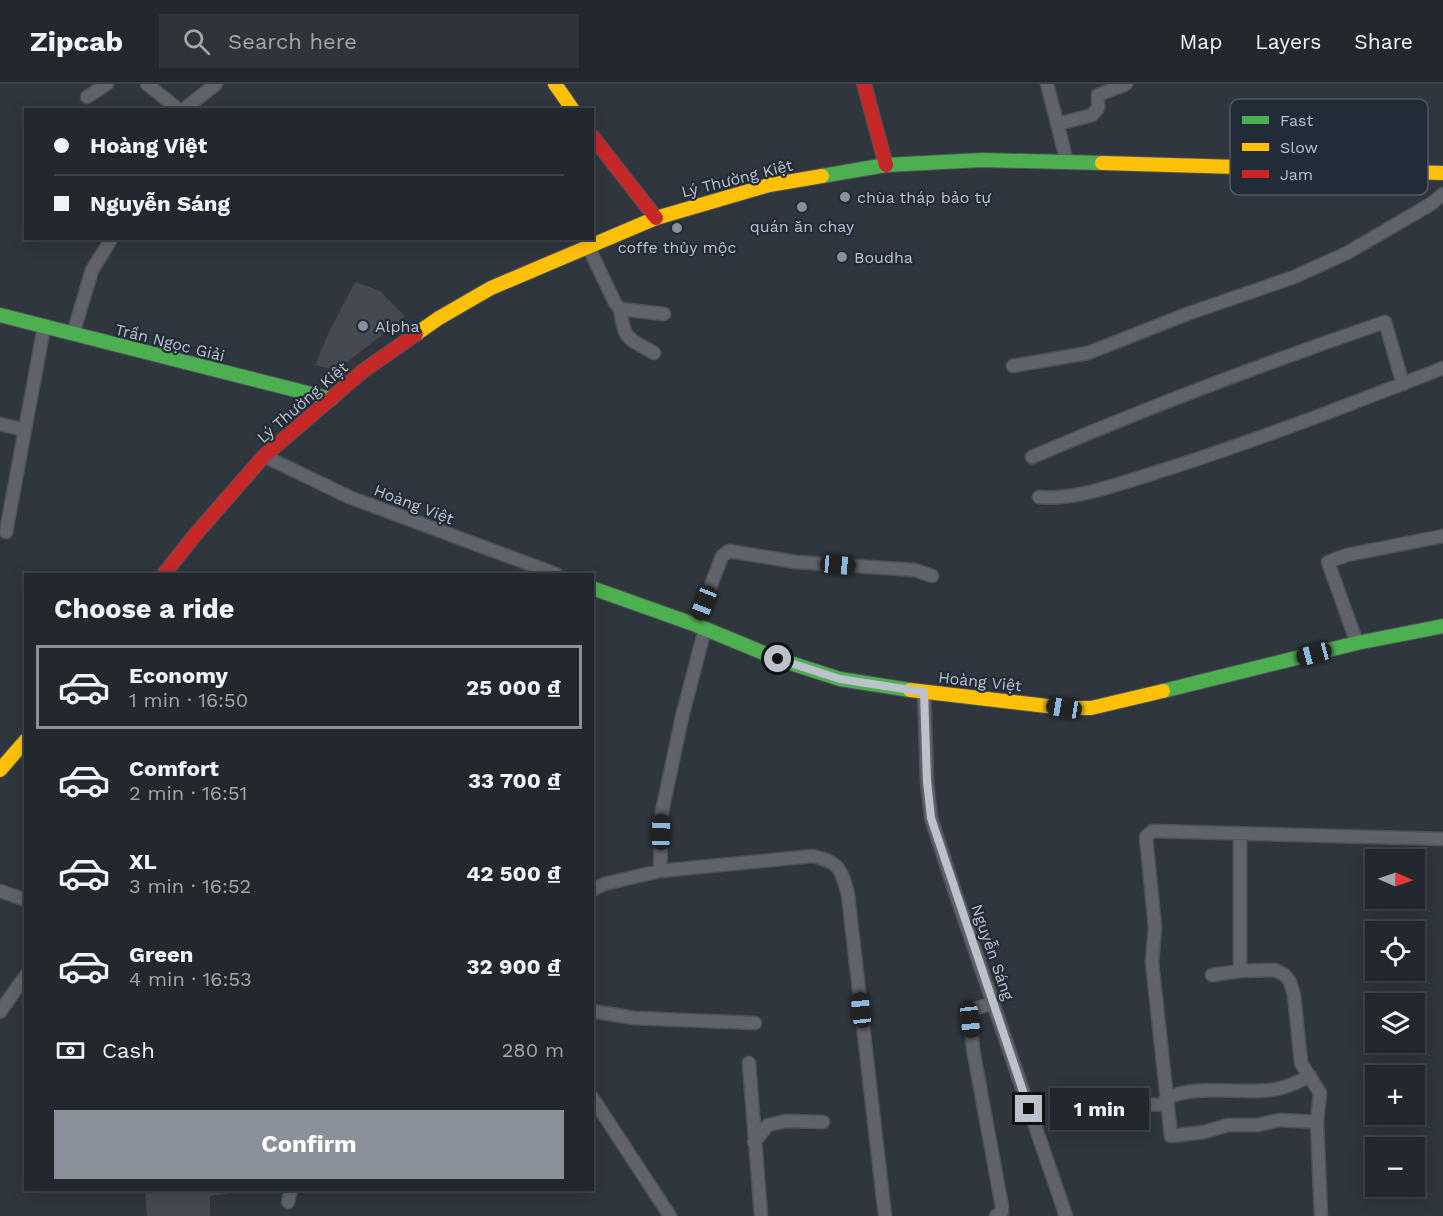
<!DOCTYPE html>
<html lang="en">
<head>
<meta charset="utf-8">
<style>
	body { margin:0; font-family:"Work Sans",sans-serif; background:#2f343a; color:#f1f3f6; height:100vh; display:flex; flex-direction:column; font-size:22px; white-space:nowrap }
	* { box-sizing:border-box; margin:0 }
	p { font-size:20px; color:#a3a6aa }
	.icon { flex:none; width:33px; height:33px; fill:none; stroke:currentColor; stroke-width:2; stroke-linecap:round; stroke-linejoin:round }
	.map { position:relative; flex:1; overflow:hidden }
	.details { position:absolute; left:24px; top:489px; width:570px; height:618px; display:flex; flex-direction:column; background:#23282e; border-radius:0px; box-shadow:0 3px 15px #0003,0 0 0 2px #40444a }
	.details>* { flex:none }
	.banner { position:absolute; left:24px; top:24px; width:570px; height:132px; border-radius:0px; box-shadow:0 3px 15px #0003,0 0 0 2px #40444a; display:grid; align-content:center; height:132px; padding:0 30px; background:#23282e }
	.needle { width:39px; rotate:92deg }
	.tools { position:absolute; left:1365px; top:765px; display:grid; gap:12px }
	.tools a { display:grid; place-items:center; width:60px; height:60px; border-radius:0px; background:#23282e; box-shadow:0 3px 15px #0003,0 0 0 2px #40444a; font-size:30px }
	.end { position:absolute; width:27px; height:27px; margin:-14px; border:8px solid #bbc2cc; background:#111; box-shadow:0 0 0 3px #111 }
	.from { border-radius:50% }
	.bubble { position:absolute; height:42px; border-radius:0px; background:#23282e; box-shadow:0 3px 15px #0003,0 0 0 2px #40444a; font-size:20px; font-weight:700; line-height:42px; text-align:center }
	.car { position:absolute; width:18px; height:36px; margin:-18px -9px; border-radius:8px; box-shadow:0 0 4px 2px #0007; background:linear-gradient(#222 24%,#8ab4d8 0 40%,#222 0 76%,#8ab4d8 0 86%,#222 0) }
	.banner b { display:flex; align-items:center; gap:21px; height:57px; font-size:22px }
	.banner b+b { border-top:2px solid #40444a }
	.banner i { width:15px; height:15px; background:#f1f3f6 }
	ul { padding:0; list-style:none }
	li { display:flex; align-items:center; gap:18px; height:84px; margin:0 12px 9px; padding:0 18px; border:3px solid transparent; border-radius:0px }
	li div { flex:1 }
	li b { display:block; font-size:22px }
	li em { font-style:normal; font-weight:700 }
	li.current { border-color:#8a919a }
	li>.icon { width:54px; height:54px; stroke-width:1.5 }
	h2 { padding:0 30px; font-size:27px; line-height:72px }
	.pay { display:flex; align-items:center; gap:15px; height:66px; padding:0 30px; font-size:22px }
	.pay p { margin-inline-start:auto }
	.action { display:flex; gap:12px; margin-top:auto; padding:12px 30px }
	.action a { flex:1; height:69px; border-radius:0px; background:#8a919a; color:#fff; font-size:24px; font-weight:700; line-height:69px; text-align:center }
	header { display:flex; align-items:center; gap:36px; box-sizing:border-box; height:84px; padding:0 30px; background:#23282e; border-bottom:2px solid #40444a }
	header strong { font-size:28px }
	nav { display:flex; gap:33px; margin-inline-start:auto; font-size:21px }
	.search { width:420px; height:54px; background:#2f343a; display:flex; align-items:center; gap:15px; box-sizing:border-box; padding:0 21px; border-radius:0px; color:#a3a6aa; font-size:22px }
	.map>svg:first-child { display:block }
</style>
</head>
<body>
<header>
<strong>Zipcab</strong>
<div class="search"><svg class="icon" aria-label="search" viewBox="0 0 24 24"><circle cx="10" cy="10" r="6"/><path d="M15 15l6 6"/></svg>Search here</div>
<nav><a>Map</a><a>Layers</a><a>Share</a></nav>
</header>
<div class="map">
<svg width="1443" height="1132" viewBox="0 0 1443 1132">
	<rect width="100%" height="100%" fill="#2f363d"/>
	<path fill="#444a50" d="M 355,198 L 380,207 L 405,233 L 337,286 L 315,281 L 328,250 Z
		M 145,1106 L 239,1106 L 238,1108 L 210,1112 L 210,1132 L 147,1132 Z"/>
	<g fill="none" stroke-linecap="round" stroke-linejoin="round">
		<defs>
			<path id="street" d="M 147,0 L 179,26
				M 1047,0 L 1067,78
				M 87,13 L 107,0
				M 183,26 L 216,0
				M 1058,40 L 1092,31 L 1098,24 L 1098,11 L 1126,0
				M 588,162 L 615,219 L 620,225 L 664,230
				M 620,225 C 625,258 627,253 654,269
				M 73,250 L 92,186 L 112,154
				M 1013,282 L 1088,269 L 1187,230 L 1294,193 L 1347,169 L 1431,120 L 1443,110
				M 0,340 L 24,346
				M 264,372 L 349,413 L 556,490
				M 1032,373 C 1148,323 1265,279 1385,238 L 1403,300
				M 1039,413 C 1073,417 1118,400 1151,390 C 1250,359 1346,322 1443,284
				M 6,448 L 44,243
				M 696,541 L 722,472 L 729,467 L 796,478 L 915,486 L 932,492
				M 1357,559 L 1328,478 L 1347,471 L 1443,452
				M 924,608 L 927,697 L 931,734 L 956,811 L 1066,1132
				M 1240,750 L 1240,887
				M 660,787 L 813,772 C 840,779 841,784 848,811 L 885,1132
				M 592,806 L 604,800 L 660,787 L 662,728 L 682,633 L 705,545
				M 0,807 L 26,816
				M 1212,891 L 1240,887 L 1275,886 L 1285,891 L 1290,898 L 1294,911 L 1301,979 L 1320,1009 L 1317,1038 L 1321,1132
				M 992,919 L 972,926 L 970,928 L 973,965 L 1002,1123 L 1002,1128 L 996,1132
				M 592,927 L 634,934 L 755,939
				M 0,928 L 26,891
				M 749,979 L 761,1132
				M 592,1013 L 670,1132
				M 1166,1014 C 1198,1000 1236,1010 1270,1006 C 1285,1005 1297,998 1310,992
				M 1075,1019 L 1167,1021
				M 1317,1038 L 1279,1036 L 1258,1041 L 1228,1041 L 1204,1048 L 1171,1052 L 1152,878 L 1155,843 L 1146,753 L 1152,747 L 1443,755
				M 754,1058 L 768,1041 L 786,1037 L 823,1038
				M 288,1118 L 291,1106"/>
			<path id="fast" d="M 822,92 L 886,81 L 982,76 L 1102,79
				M 0,231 L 331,315
				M 592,504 L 696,541 L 778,575 L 840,595 L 910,606
				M 1163,607 L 1357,559 L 1443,542"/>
			<path id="slow" d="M 555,0 L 573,26
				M 1102,79 L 1443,89
				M 416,250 L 439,234 L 491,204 L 656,134 L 769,101 L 822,92
				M 910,606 L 1064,624 L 1091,624 L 1163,607
				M 0,686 L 26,656"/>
			<path id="jam" d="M 864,0 L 886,81
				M 592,52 L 656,134
				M 164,490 L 195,451 L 264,372 L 363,287 L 416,250"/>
		</defs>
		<use href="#street" stroke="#4d5258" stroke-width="15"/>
		<use href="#fast" stroke="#4d5258" stroke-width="16"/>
		<use href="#slow" stroke="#4d5258" stroke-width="16"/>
		<use href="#jam" stroke="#4d5258" stroke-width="16"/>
		<use href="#street" stroke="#60646a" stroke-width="12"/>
		<use href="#fast" stroke="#4caf50" stroke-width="14"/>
		<use href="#slow" stroke="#ffc107" stroke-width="14"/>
		<use href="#jam" stroke="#c62828" stroke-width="14"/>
	</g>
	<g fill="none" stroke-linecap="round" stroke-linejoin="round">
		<path stroke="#bbc2cc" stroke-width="8" d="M 778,575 L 840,595 L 924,608 L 927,697 L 931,734 L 1029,1025"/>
	</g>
	<g fill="#8a919a" stroke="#222c38" stroke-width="2">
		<circle cx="845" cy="113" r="6"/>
		<circle cx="802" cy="123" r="6"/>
		<circle cx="677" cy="144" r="6"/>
		<circle cx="842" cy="173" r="6"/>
		<circle cx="363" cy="242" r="6"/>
	</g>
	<g text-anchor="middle" stroke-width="4.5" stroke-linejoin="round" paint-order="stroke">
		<g font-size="16" fill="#bbc2cc" stroke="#222c38">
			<text transform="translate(737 94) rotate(-14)" y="6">Lý Thường Kiệt</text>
			<text transform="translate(170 258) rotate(14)" y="6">Trần Ngọc Giải</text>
			<text transform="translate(302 318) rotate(-41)" y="6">Lý Thường Kiệt</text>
			<text transform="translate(414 420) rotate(21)" y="6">Hoàng Việt</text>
			<text transform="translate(980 597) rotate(6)" y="6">Hoàng Việt</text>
			<text transform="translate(993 868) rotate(71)" y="6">Nguyễn Sáng</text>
		</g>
		<g font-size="16" fill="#bbc2cc" stroke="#222c38" text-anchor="start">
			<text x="857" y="119">chùa tháp bảo tự</text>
			<text x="802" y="148" text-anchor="middle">quán ăn chay</text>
			<text x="677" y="169" text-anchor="middle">coffe thủy mộc</text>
			<text x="854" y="179">Boudha</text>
			<text x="375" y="248">Alpha</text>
		</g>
	</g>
	<rect x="1230" y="15" width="198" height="96" rx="9" fill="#222c38" stroke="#505964" stroke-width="1.5"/>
	<rect x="1242" y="32" width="27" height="8" fill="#4caf50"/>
	<rect x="1242" y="59" width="27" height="8" fill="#ffc107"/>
	<rect x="1242" y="86" width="27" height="8" fill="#c62828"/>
	<g font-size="16" fill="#bbc2cc">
		<text x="1280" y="42">Fast</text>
		<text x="1280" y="69">Slow</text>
		<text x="1280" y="96">Jam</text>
	</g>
</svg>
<div class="tools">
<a><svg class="needle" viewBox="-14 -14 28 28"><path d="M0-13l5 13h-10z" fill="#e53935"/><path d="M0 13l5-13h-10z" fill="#a3a6aa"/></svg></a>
<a><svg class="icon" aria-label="locate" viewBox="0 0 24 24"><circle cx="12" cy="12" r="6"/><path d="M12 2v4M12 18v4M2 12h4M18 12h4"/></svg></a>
<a><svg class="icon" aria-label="layers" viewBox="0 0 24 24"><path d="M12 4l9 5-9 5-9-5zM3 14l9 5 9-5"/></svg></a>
<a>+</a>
<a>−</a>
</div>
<i class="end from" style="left:778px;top:575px"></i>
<i class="end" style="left:1029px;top:1025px"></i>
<div class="bubble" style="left:1050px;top:1004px;width:99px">1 min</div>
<i class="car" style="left:838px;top:481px;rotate:95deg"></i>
<i class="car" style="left:704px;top:519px;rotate:201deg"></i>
<i class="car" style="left:1314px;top:570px;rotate:255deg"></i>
<i class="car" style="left:1064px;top:624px;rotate:279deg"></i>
<i class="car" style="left:661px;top:748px;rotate:1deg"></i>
<i class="car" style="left:861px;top:926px;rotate:354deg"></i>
<i class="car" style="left:970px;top:936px;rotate:174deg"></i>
<div class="banner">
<b><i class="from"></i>Hoàng Việt</b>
<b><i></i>Nguyễn Sáng</b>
</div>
<section class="details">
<h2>Choose a ride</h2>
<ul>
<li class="current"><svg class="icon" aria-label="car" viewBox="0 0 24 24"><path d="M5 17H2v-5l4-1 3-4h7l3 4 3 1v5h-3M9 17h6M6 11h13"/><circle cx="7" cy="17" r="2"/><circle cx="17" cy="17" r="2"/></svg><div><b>Economy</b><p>1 min · 16:50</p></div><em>25 000 ₫</em></li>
<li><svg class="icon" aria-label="car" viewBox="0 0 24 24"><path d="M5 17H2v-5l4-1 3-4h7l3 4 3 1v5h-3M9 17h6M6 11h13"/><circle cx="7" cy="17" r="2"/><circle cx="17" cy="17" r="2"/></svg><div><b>Comfort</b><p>2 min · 16:51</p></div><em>33 700 ₫</em></li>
<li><svg class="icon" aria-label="car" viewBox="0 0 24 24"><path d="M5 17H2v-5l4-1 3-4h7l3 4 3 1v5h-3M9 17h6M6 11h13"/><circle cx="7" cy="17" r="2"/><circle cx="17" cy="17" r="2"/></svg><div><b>XL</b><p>3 min · 16:52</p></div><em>42 500 ₫</em></li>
<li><svg class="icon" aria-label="car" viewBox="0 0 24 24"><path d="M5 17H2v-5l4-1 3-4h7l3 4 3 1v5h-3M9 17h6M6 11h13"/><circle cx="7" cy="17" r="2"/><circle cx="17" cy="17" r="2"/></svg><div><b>Green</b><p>4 min · 16:53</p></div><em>32 900 ₫</em></li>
</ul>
<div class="pay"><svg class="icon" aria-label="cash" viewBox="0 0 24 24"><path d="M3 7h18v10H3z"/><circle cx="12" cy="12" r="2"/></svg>Cash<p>280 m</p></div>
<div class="action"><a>Confirm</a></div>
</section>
</div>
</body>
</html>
